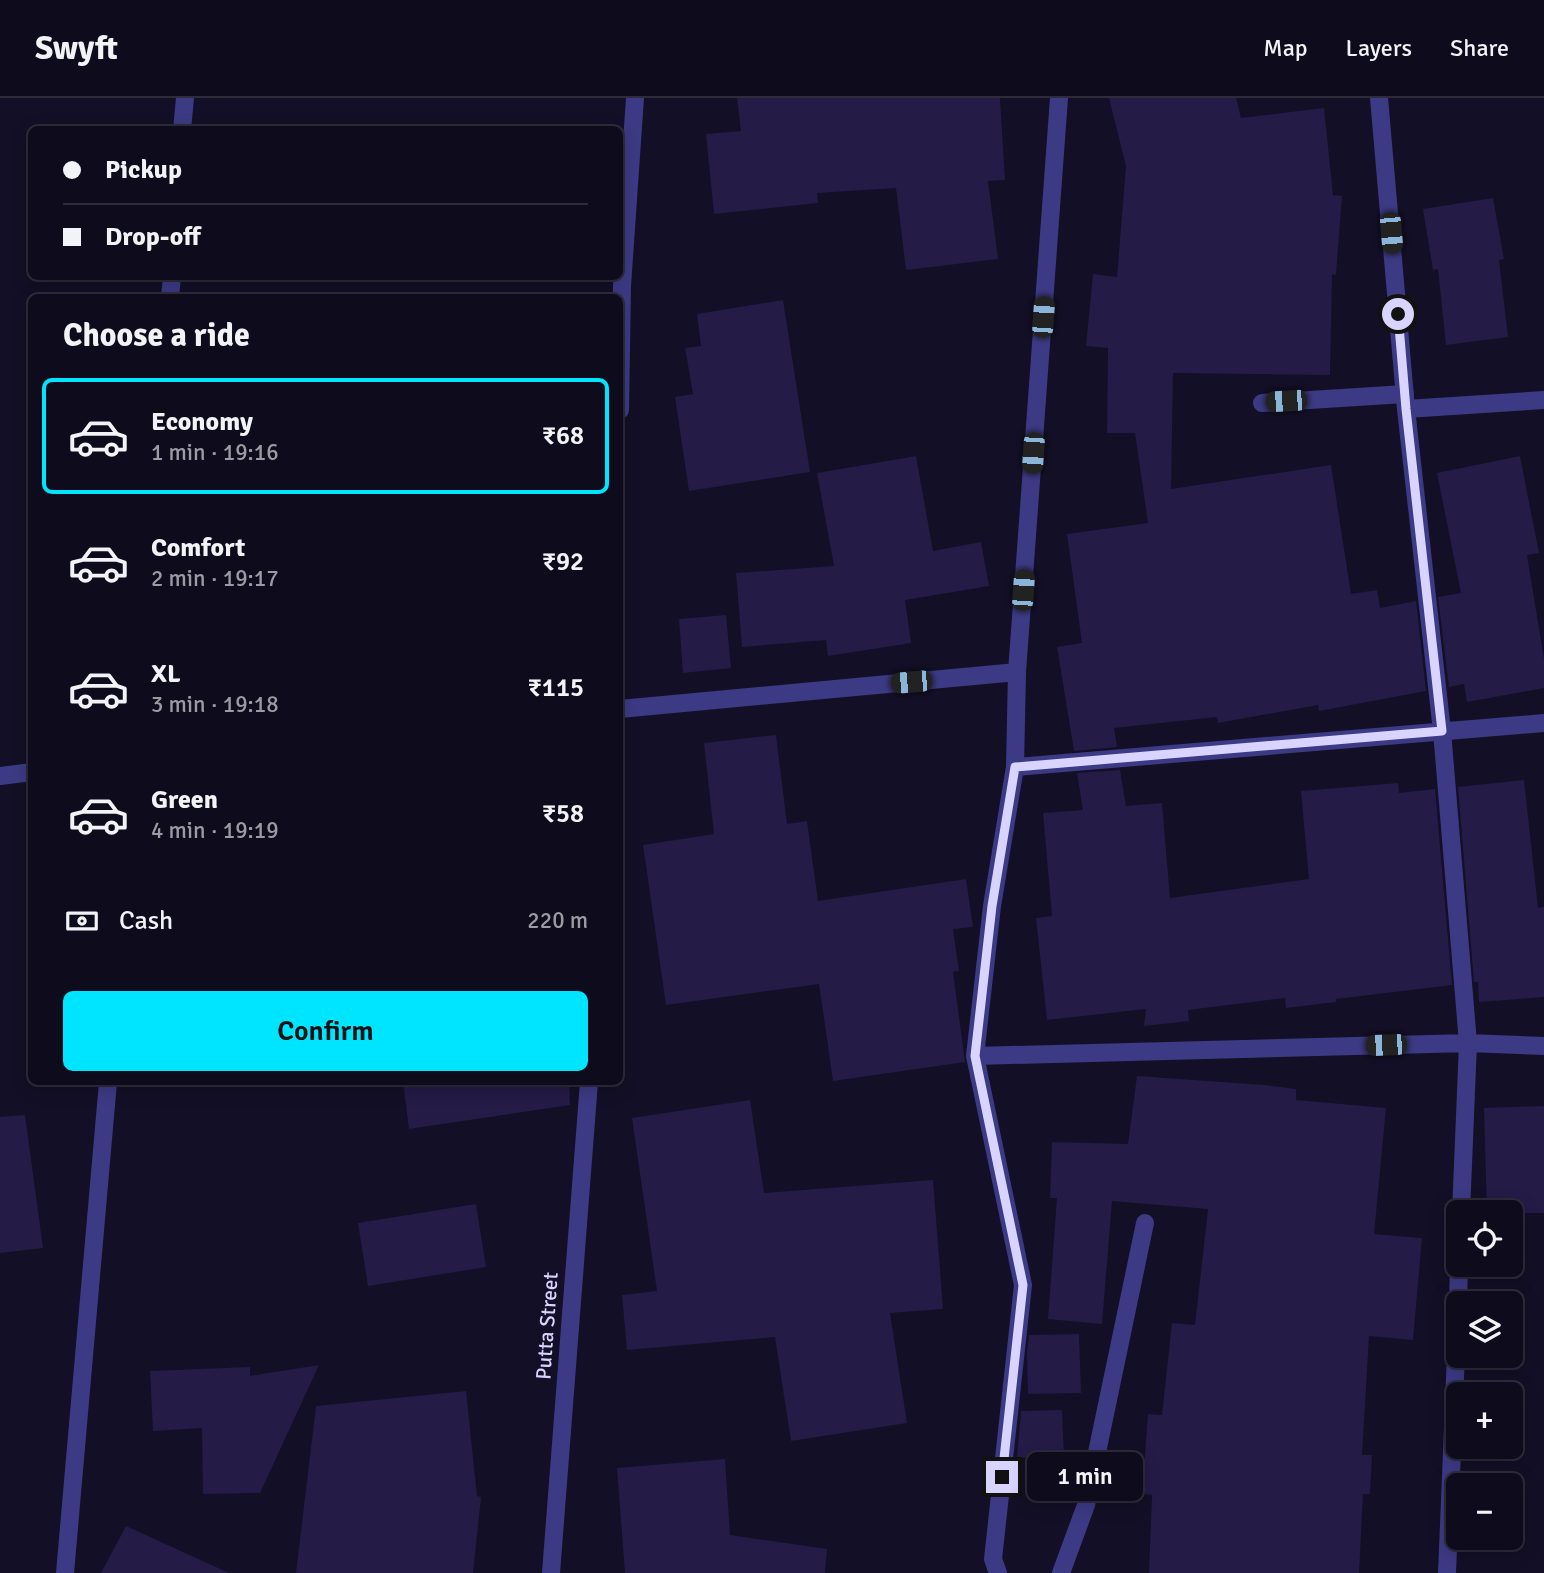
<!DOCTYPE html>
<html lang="en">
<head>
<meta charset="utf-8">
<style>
	body { margin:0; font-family:Signika,sans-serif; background:#1c1929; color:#f1f3f6; height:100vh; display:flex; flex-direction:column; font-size:26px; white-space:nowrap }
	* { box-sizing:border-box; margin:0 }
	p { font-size:23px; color:#9b9ba3 }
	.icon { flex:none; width:38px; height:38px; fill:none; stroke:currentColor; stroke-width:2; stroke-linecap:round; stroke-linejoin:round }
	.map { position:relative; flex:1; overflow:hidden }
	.side { position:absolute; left:28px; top:196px; width:595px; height:791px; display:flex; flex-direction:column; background:#0e0b1c; border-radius:10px; box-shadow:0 4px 18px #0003,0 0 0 2px #2e2b3b }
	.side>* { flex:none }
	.guide { position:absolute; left:28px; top:28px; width:595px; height:154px; border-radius:10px; box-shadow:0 4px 18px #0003,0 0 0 2px #2e2b3b; display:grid; align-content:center; height:154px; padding:0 35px; background:#0e0b1c }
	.tools { position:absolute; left:1446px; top:1102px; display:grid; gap:14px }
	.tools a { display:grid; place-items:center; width:77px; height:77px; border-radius:10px; background:#0e0b1c; box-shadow:0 4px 18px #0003,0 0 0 2px #2e2b3b; font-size:35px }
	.end { position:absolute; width:32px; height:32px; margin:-16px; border:9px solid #d9d4ff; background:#111; box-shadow:0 0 0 4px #111 }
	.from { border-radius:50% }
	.bubble { position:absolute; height:49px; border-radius:10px; background:#0e0b1c; box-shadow:0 4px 18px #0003,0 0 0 2px #2e2b3b; font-size:23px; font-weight:600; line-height:49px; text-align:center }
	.car { position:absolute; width:21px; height:42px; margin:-21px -10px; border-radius:9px; box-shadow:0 0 5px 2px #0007; background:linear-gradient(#222 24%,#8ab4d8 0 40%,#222 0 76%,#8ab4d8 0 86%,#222 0) }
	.guide b { display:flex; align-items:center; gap:24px; height:66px; font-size:26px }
	.guide b+b { border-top:2px solid #2e2b3b }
	.guide i { width:18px; height:18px; background:#f1f3f6 }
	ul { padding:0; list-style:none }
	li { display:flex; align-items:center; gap:21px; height:116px; margin:0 14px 10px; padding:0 21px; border:4px solid transparent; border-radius:10px }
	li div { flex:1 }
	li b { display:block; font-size:26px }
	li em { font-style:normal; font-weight:600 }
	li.selected { border-color:#00e5ff }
	li>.icon { width:63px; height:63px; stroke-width:1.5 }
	h2 { padding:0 35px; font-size:32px; line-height:84px }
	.pay { display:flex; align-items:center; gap:18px; height:77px; padding:0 35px; font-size:26px }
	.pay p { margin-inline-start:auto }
	.button { display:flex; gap:14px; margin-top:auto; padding:14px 35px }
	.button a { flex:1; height:80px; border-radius:10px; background:#00e5ff; color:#111; font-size:28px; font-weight:600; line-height:80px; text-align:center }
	header { display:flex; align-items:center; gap:42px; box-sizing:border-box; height:98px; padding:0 35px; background:#0e0b1c; border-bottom:2px solid #2e2b3b }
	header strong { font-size:33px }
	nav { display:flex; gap:38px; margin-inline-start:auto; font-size:24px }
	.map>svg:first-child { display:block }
</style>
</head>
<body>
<header>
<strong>Swyft</strong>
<nav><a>Map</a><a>Layers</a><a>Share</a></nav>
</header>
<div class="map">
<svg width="1544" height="1475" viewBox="0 0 1544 1475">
	<rect width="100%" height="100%" fill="#130f26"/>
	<path fill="#241b47" d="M 737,0 L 1000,0 L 1005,82 L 988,83 L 998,161 L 906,172 L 896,90 L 817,95 L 818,105 L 714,116 L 706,36 L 741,33 Z
		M 1109,0 L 1236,0 L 1241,20 L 1324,10 L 1333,97 L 1342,98 L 1336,177 L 1332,176 L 1330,277 L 1173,275 L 1171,391 L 1331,367 L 1351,496 L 1377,492 L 1380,510 L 1416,503 L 1426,593 L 1319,613 L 1318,607 L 1218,625 L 1217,619 L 1114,630 L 1117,649 L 1074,653 L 1057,549 L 1082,545 L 1067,436 L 1148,425 L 1135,335 L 1107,335 L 1108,250 L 1086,248 L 1093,176 L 1117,179 L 1126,68 Z
		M 1493,100 L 1504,161 L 1499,162 L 1508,239 L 1446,247 L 1438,171 L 1433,172 L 1423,111 Z
		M 783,202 L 810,374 L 689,393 L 675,299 L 693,296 L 685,250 L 701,248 L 697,216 Z
		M 916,358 L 933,453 L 981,444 L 989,488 L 905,502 L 911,545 L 828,558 L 826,542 L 742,549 L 736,475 L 834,468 L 817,375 Z
		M 1520,358 L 1539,455 L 1527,457 L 1544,561 L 1544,590 L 1467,604 L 1464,586 L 1449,589 L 1438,499 L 1461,495 L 1437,375 Z
		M 726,517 L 731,570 L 683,575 L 679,521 Z
		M 776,637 L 787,726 L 807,723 L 818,803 L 966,781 L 973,829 L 953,831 L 959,873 L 953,874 L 965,964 L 833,983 L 819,886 L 666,907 L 643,747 L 714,736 L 704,645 Z
		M 1120,672 L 1126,708 L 1162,705 L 1170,800 L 1309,781 L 1301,693 L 1398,685 L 1399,695 L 1435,691 L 1452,887 L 1336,901 L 1336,904 L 1286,910 L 1285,900 L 1188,912 L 1189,923 L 1144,928 L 1146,911 L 1047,922 L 1036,820 L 1052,818 L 1043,715 L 1083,712 L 1077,675 Z
		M 1524,682 L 1538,810 L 1544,809 L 1544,899 L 1479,904 L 1478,884 L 1474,884 L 1458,689 Z
		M 1137,978 L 1264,987 L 1296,991 L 1296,1002 L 1386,1010 L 1374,1136 L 1422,1140 L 1413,1242 L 1369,1238 L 1362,1357 L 1372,1357 L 1370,1396 L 1363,1396 L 1359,1475 L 1149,1475 L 1152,1397 L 1142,1396 L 1148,1316 L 1162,1317 L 1172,1225 L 1195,1227 L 1208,1111 L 1112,1103 L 1102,1226 L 1048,1221 L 1057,1100 L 1050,1100 L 1052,1044 L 1128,1046 Z
		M 403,984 L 569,984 L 570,1007 L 409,1031 Z
		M 750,1002 L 764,1095 L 933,1082 L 943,1211 L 890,1215 L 907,1325 L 791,1343 L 775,1239 L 627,1252 L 622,1197 L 657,1193 L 632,1020 Z
		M 1544,1008 L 1544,1115 L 1487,1115 L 1484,1010 Z
		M 25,1017 L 43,1150 L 0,1155 L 0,1019 Z
		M 476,1106 L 486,1169 L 368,1188 L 358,1125 Z
		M 1079,1236 L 1081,1295 L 1028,1296 L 1027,1256 L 1029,1237 Z
		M 319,1267 L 260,1395 L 203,1396 L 202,1330 L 153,1333 L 150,1273 L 250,1269 L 250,1278 Z
		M 466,1293 L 477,1398 L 481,1399 L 473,1475 L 296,1475 L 316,1308 Z
		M 1062,1312 L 1064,1359 L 1017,1360 L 1021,1313 Z
		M 725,1361 L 730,1437 L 827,1451 L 825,1475 L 625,1475 L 617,1370 Z
		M 126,1428 L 229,1475 L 101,1475 Z"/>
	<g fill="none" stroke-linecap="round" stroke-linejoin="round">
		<path stroke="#3d3a85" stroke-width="18" d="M 1262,305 L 1405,296"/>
		<path stroke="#3d3a85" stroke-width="18" d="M 1379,0 L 1406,311 L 1442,633 L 1468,945 L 1461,1115
			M 182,32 L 185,0
			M 170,200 L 172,178
			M 1406,311 L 1544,302
			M 620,312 L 622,188 L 635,0
			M 620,611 L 1017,574
			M 1015,669 L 1544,625
			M 0,678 L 32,674
			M 975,958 L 1468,945 L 1544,948
			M 1458,1206 L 1459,1167
			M 65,1475 L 108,984
			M 551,1475 L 589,984
			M 998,1475 L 993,1461 L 1023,1187 L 975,958 L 992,808 L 1015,669 L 1017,574 L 1059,0
			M 1061,1475 L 1086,1407 L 1145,1125
			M 1447,1475 L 1458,1208"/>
	</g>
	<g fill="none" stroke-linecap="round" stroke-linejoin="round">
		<path stroke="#d9d4ff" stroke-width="9" d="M 1002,1379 L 1023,1187 L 975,958 L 992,808 L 1015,669 L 1442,633 L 1406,311 L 1398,216"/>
	</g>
	<g text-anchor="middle" stroke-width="7" stroke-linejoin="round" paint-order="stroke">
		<g font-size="21" fill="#d9d4ff" stroke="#130f26">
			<text transform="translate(547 1228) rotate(-86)" y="7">Putta Street</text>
		</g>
	</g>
</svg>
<div class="tools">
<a><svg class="icon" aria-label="locate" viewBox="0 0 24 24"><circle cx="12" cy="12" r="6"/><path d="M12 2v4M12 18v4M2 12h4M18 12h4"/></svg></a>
<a><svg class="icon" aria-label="layers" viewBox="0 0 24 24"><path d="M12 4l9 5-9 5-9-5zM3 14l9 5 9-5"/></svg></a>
<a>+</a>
<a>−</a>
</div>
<i class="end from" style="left:1398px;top:216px"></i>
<i class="end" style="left:1002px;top:1379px"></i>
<div class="bubble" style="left:1027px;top:1354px;width:116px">1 min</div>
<i class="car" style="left:1391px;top:135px;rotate:175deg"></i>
<i class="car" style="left:1043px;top:219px;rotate:4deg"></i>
<i class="car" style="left:1286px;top:303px;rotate:267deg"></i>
<i class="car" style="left:1033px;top:355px;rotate:184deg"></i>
<i class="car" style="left:1023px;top:492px;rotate:4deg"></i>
<i class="car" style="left:911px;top:584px;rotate:265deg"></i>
<i class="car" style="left:1386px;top:947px;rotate:268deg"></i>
<div class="guide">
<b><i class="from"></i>Pickup</b>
<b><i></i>Drop-off</b>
</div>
<section class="side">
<h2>Choose a ride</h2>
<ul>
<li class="selected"><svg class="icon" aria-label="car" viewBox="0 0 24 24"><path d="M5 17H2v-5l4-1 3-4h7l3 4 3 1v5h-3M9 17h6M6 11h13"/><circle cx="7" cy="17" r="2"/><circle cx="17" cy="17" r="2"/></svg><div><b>Economy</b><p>1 min · 19:16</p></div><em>₹68</em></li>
<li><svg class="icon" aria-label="car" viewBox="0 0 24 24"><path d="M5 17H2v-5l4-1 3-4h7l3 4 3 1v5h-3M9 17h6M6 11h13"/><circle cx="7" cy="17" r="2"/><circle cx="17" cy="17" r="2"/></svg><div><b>Comfort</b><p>2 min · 19:17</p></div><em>₹92</em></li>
<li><svg class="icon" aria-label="car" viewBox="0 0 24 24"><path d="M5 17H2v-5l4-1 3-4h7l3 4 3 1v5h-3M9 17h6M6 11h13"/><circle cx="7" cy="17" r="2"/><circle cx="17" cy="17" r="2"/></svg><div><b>XL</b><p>3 min · 19:18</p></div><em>₹115</em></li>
<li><svg class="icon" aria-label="car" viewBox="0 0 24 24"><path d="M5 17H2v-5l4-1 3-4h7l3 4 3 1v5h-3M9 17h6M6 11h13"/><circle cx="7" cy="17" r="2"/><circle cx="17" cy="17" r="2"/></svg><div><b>Green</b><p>4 min · 19:19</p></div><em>₹58</em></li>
</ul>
<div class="pay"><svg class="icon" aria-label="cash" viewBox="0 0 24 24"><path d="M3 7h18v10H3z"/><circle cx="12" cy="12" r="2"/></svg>Cash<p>220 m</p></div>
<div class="button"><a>Confirm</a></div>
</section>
</div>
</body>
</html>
